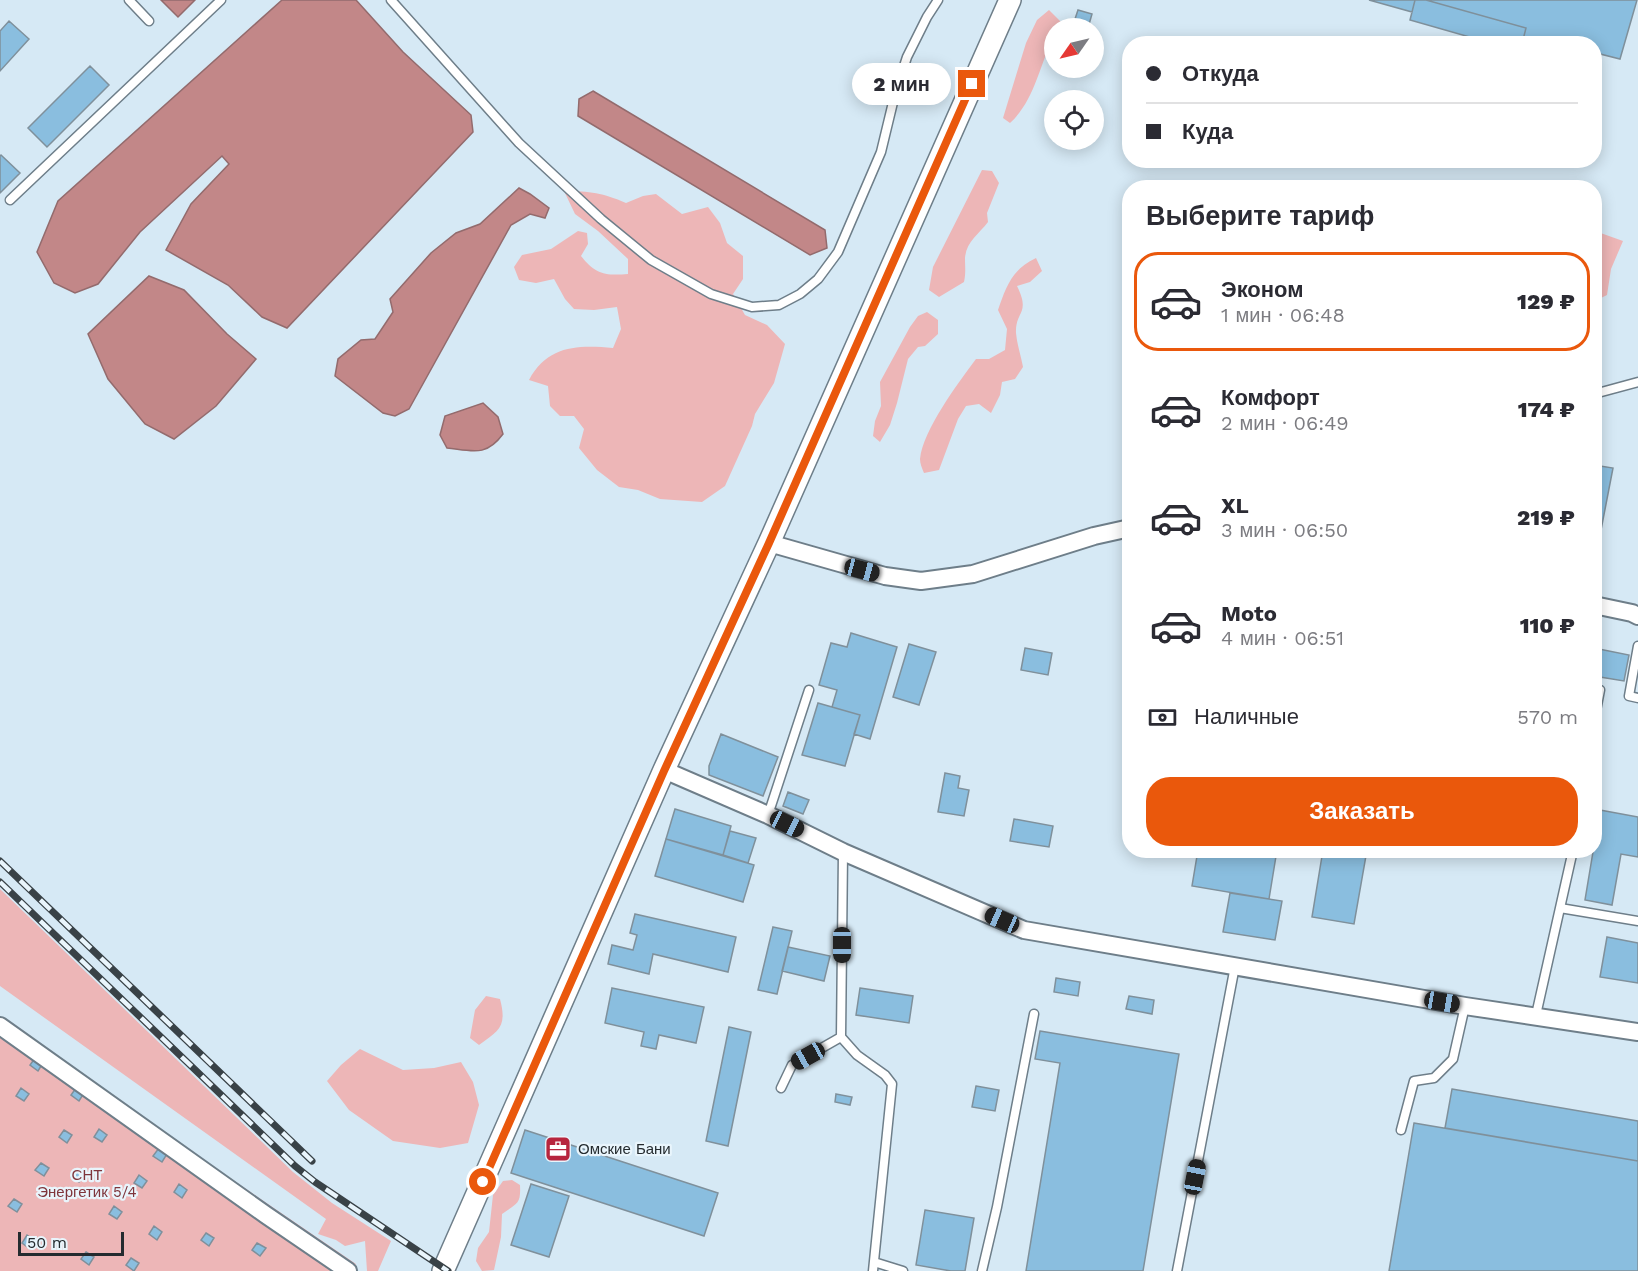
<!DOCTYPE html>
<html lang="ru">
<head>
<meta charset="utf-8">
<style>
	body { margin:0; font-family:"Work Sans",sans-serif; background:#f2f2f3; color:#2b2b33; height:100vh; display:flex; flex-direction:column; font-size:22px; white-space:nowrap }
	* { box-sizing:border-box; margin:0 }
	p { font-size:20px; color:#7c7c81 }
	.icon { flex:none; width:33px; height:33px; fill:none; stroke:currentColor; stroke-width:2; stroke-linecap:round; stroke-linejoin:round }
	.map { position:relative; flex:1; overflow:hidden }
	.sheet { position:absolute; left:1122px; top:180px; width:480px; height:678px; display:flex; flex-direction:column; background:#fff; border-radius:24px; box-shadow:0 3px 15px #0003 }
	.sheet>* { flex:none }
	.guide { position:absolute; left:1122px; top:36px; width:480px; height:132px; border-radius:24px; box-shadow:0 3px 15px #0003; display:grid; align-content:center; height:132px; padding:0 24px; background:#fff }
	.needle { width:39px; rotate:236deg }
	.fabs { position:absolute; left:1044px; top:18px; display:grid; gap:12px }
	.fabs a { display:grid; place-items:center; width:60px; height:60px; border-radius:50%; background:#fff; box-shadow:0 3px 15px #0003; font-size:30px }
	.scale { position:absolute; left:18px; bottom:15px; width:106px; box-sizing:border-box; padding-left:6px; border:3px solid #242b2f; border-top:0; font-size:16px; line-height:21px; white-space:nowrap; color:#242b2f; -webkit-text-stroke:4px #e9f5fc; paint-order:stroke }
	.end { position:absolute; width:27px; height:27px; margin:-14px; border:8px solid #ea580c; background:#fff; box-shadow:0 0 0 3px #fff }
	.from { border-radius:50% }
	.bubble { position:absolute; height:42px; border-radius:21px; background:#fff; box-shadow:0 3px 15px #0003; font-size:20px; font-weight:800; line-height:42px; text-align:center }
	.car { position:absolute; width:18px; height:36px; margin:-18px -9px; border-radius:8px; box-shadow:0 0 4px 2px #0007; background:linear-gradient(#222 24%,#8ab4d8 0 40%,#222 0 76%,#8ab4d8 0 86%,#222 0) }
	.guide b { display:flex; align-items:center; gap:21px; height:57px; font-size:22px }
	.guide b+b { border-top:2px solid #e1e1e2 }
	.guide i { width:15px; height:15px; background:#2b2b33 }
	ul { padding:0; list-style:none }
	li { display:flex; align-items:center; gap:18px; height:99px; margin:0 12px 9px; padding:0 12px; border:3px solid transparent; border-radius:24px }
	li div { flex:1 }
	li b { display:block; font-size:22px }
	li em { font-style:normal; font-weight:800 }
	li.active { border-color:#ea580c }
	li>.icon { width:54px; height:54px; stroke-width:1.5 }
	h2 { padding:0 24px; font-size:27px; line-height:72px }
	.pay { display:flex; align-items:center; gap:15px; height:66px; padding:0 24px; font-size:22px }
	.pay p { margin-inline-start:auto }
	.button { display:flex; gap:12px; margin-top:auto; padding:12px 24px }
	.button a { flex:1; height:69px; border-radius:24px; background:#ea580c; color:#fff; font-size:24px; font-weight:800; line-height:69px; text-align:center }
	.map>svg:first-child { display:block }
</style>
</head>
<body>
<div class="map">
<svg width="1638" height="1271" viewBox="0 0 1638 1271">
	<rect width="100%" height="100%" fill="#d6e9f5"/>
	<path fill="#edb6b7" d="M 1049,10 L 1067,28 L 1054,28 L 1054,40 L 1052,40 C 1039,68 1034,101 1010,123 L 1003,118 L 1026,43 L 1037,20 Z
		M 982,170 L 992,171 L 999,183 L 987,213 L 988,222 C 979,234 966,242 965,258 C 965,267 966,273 964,282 L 939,297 L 929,290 L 933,267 Z
		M 564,191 C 590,191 603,193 626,203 L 643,196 L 656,194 L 682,214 L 708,207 L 720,223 L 727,243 L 743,256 L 743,279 L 733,294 L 745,315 L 767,325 L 785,344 L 774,383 L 755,414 L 752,426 L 725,486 L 702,502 L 660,499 L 638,490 L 619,487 L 597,470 L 579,448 L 584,429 L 574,416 L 560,416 L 550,406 L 548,386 L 529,380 C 548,345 578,345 613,348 L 621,329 L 617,307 L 594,310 L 574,309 L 565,299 L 554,279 L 536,283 L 519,280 L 514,267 L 522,255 L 551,249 L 578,231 L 587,233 L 588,244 L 581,256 C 595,274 605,276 628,274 L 628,259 L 598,231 L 575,214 Z
		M 1595,231 L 1623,241 L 1611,269 L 1607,295 L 1597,300 L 1594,296 Z
		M 1036,258 L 1042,271 L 1030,282 L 1017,286 C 1031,314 1015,311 1016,333 C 1017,344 1021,356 1023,367 L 1015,379 L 1002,382 L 1000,395 L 991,413 L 979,404 L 966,406 L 958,419 L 939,470 L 924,473 C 922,468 920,464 920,459 C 923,430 958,383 976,359 L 989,359 L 1005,350 L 1007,329 L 998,310 C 1006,287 1012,269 1036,258 Z
		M 927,312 L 938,320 L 938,334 L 925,346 L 918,347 L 908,359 L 897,403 L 890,425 L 880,442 L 873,436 L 875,421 L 881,406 L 880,382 L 910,327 L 918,316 Z
		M 0,889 L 293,1172 L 332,1203 L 391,1241 L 378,1271 L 367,1271 L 365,1241 L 345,1246 L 336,1240 L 318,1234 L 326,1219 L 0,986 Z
		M 486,996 L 500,999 C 507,1026 500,1030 479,1045 L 470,1038 L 475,1010 Z
		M 0,1021 L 356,1264 L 352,1271 L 0,1271 Z
		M 360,1049 L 403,1070 L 434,1068 L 461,1062 L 473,1082 L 479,1105 L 468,1143 L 440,1148 L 393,1141 L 349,1110 L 327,1081 L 341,1065 Z
		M 512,1180 L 520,1185 C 521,1205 517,1203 502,1214 L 501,1237 L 494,1270 L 482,1271 L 476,1261 L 478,1248 L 489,1232 L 493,1195 L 503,1181 Z"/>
	<path fill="#c28788" stroke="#936b6d" stroke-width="1.5" d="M 161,0 L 195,0 L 178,17 Z
		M 282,0 L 356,0 L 403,52 L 471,115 L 473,132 L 287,328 L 262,317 L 228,285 L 166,250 L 191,204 L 229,164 L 222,156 L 140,232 L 98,284 L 75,293 L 54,283 L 37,252 L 58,201 Z
		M 593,91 L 825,230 L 827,248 L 810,255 L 578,116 L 579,99 Z
		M 519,188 L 530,194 L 549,208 L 545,218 L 530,214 L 511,225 L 409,409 L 395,416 L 383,413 L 335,376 L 338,359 L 361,340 L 375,339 L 393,312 L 390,299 L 431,253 L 456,233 L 480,224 Z
		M 149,276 L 184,290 L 227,334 L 256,359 L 216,406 L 174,439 L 145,424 L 108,379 L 88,334 Z
		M 483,403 L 498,417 L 503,434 C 486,457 473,451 447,448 L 440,435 L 445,416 Z"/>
	<path fill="#8abedf" stroke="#7f909b" stroke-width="1.5" d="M 1369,0 L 1415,0 L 1412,12 Z
		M 1415,0 L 1426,0 L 1526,28 L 1522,44 L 1494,44 L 1410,20 Z
		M 1426,0 L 1637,0 L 1620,59 L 1600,54 L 1595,72 L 1594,44 L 1522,44 L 1526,28 Z
		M 1078,10 L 1092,14 L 1088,28 L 1072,28 Z
		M 9,21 L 29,39 L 0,71 L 0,31 Z
		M 90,66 L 109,85 L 47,147 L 28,128 Z
		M 929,69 L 942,75 L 937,86 L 924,80 Z
		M 1,155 L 20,173 L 0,193 L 0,156 Z
		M 1594,465 L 1613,468 L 1595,561 L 1594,561 Z
		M 851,633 L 897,647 L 870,739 L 854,734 L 860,715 L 832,707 L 837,690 L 819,685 L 831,643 L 847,647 Z
		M 909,644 L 936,652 L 919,705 L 893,697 Z
		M 1025,648 L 1052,653 L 1048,675 L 1021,670 Z
		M 1594,648 L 1629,655 L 1624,681 L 1594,676 Z
		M 818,703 L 860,715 L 845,766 L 802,755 Z
		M 721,734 L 778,757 L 763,796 L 709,775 L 709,766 Z
		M 945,773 L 960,776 L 958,788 L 969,790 L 964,816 L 938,812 Z
		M 788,792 L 809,800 L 803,814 L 783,806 Z
		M 675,809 L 731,826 L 723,855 L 666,839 Z
		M 1600,810 L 1638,817 L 1638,857 L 1621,854 L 1612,905 L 1585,900 Z
		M 1014,819 L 1053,826 L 1049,847 L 1010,841 Z
		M 730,831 L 756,838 L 748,863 L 723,855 Z
		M 666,839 L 754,865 L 743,902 L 655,876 Z
		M 1198,850 L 1277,850 L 1269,899 L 1192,886 Z
		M 1323,850 L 1367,850 L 1354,924 L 1312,917 Z
		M 1230,893 L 1282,901 L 1275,940 L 1223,932 Z
		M 635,914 L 736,937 L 728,972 L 653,954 L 649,974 L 608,964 L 612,945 L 633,950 L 637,935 L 630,933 Z
		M 773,927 L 792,931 L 777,994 L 758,990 Z
		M 1607,937 L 1638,943 L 1638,983 L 1600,977 Z
		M 788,947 L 830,956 L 824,981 L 782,971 Z
		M 1056,978 L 1080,982 L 1078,996 L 1054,992 Z
		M 612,988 L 704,1007 L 696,1043 L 659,1035 L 656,1049 L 641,1046 L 644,1032 L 605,1023 Z
		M 860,988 L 913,996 L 909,1023 L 856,1015 Z
		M 1129,996 L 1154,1000 L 1152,1014 L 1126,1009 Z
		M 729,1027 L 751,1032 L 728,1146 L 706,1141 Z
		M 1040,1031 L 1179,1054 L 1143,1271 L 1026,1271 L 1060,1063 L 1035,1059 Z
		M 35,1058 L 43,1063 L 38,1071 L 30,1065 Z
		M 976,1086 L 999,1090 L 995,1111 L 972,1107 Z
		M 21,1088 L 29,1094 L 24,1101 L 16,1096 Z
		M 76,1088 L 84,1093 L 79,1101 L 71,1095 Z
		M 1452,1089 L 1638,1121 L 1638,1161 L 1445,1128 Z
		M 836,1094 L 852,1097 L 850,1105 L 835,1102 Z
		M 1414,1123 L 1638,1161 L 1638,1271 L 1389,1271 Z
		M 99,1129 L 107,1135 L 102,1142 L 94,1137 Z
		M 64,1130 L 72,1135 L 67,1143 L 59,1137 Z
		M 525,1130 L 718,1193 L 704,1236 L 511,1173 Z
		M 159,1148 L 167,1154 L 162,1162 L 153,1156 Z
		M 41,1163 L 49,1168 L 44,1176 L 35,1170 Z
		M 76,1169 L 84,1175 L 79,1182 L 71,1177 Z
		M 139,1175 L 147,1181 L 142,1188 L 134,1183 Z
		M 179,1184 L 187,1190 L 182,1198 L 174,1192 Z
		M 531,1184 L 569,1196 L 549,1257 L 511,1245 Z
		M 14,1199 L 22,1204 L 17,1212 L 8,1206 Z
		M 114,1206 L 122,1212 L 117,1219 L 109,1214 Z
		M 925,1210 L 974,1218 L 965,1271 L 951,1271 L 916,1265 Z
		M 154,1226 L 162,1232 L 157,1240 L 149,1234 Z
		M 206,1233 L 214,1238 L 209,1246 L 201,1240 Z
		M 27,1235 L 35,1241 L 30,1249 L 22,1243 Z
		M 257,1243 L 266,1248 L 260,1256 L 252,1250 Z
		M 86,1252 L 94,1257 L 89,1265 L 81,1259 Z
		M 131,1258 L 139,1263 L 134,1271 L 126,1265 Z"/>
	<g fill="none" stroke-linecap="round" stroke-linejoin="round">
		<defs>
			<path id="service" d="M 129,0 L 149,21
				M 391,0 L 519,143 L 601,219 L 651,260 L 711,294 L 752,307 L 779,305 L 800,294 L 818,279 L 838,252 L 881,152 L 895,94 L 907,57 L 927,17 L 938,0
				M 10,200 L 221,0
				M 1594,394 L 1638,382
				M 1638,646 L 1629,696 L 1638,698
				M 1594,689 L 1600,690 L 1594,721
				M 768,815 L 809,690
				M 843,852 L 841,1037 L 857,1055 L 885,1075 L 892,1084 L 873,1271
				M 1560,908 L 1638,921
				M 1536,1015 L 1573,850
				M 781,1088 L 792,1065 L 841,1037
				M 1401,1130 L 1414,1081 L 1434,1078 L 1453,1059 L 1465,1006
				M 874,1262 L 903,1271
				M 982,1271 L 997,1207 L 1034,1014
				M 1177,1271 L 1235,966"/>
			<path id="minor" d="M 769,543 L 885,576 L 921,581 L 973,574 L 1094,536 L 1130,528
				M 1594,605 L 1632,613 L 1638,616
				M 664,770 L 768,815 L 843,852 L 1024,930 L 1465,1006 L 1638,1032
				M 0,1026 L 266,1215 L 348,1271"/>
			<path id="tertiary" d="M 443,1271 L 664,770 L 769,543 L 1010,0"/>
		</defs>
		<use href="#service" stroke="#6e7e89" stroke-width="11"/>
		<use href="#minor" stroke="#6e7e89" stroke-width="20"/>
		<use href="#tertiary" stroke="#6e7e89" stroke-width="24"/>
		<use href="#service" stroke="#fff" stroke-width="8"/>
		<use href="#minor" stroke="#fff" stroke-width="16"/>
		<use href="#tertiary" stroke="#fff" stroke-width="21"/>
		<defs>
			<path id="rail" d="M 0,861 L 312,1161
				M 0,882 L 295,1166 L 315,1182 L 448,1271"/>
		</defs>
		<use href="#rail" stroke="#394247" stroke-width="7"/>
		<use href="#rail" stroke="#e9f5fc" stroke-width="4.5" stroke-dasharray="14" stroke-linecap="butt"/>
	</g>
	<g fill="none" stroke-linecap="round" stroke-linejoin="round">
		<path stroke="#ea580c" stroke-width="8" d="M 483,1182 L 664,771 L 769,543 L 972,84"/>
	</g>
	<defs>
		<symbol id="office-square" viewBox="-11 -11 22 22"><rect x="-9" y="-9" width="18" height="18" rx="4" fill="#b7253e" stroke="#e9f5fc"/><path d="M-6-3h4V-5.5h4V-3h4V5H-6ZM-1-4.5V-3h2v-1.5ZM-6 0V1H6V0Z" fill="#fff"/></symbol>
	</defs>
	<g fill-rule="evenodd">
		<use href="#office-square" x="543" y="1134" width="30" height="30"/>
	</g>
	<g text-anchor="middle" stroke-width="4.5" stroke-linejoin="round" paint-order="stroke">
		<g font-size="15" fill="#242b2f" stroke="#e9f5fc" text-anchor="start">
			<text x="578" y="1154">Омские Бани</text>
		</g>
		<g font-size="15" fill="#7f353b" stroke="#e9f5fc">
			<text x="87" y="1180">СНТ<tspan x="87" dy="17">Энергетик 5/4</tspan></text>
		</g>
	</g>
</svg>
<div class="fabs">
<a><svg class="needle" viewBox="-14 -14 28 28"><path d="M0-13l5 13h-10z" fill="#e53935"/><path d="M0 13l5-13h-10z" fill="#7c7c81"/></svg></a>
<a><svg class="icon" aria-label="locate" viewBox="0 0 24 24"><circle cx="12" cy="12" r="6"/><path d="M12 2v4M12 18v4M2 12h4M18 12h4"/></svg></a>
</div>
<div class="scale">50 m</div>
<i class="end from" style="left:483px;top:1182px"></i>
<i class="end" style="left:972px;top:84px"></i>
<div class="bubble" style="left:852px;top:63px;width:99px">2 мин</div>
<i class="car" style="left:862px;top:570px;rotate:105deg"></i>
<i class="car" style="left:787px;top:824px;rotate:116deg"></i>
<i class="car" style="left:1002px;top:920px;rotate:294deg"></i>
<i class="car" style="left:842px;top:945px;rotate:180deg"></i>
<i class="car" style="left:1442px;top:1002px;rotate:100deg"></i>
<i class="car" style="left:808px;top:1056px;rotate:241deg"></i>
<i class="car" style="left:1195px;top:1177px;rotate:11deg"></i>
<div class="guide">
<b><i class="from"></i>Откуда</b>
<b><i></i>Куда</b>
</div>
<section class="sheet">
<h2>Выберите тариф</h2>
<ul>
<li class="active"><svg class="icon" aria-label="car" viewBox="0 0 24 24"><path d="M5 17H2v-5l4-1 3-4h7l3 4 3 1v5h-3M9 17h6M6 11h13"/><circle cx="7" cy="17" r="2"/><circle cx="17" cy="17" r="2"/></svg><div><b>Эконом</b><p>1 мин · 06:48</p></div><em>129 ₽</em></li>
<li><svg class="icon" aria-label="car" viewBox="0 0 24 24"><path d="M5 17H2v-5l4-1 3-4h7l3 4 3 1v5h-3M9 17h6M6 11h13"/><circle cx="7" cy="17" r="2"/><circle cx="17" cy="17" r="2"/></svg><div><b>Комфорт</b><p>2 мин · 06:49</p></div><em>174 ₽</em></li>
<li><svg class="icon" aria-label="car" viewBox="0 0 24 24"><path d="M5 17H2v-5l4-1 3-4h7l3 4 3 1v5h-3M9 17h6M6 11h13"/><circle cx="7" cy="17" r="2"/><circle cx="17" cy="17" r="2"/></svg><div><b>XL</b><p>3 мин · 06:50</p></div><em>219 ₽</em></li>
<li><svg class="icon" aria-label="car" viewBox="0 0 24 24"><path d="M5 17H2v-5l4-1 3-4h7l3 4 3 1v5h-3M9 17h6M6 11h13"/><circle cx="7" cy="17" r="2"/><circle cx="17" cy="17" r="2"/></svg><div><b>Moto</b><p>4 мин · 06:51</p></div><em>110 ₽</em></li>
</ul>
<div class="pay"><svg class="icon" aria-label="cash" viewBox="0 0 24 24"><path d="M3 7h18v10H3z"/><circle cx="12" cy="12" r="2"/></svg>Наличные<p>570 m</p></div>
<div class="button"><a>Заказать</a></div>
</section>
</div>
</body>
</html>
